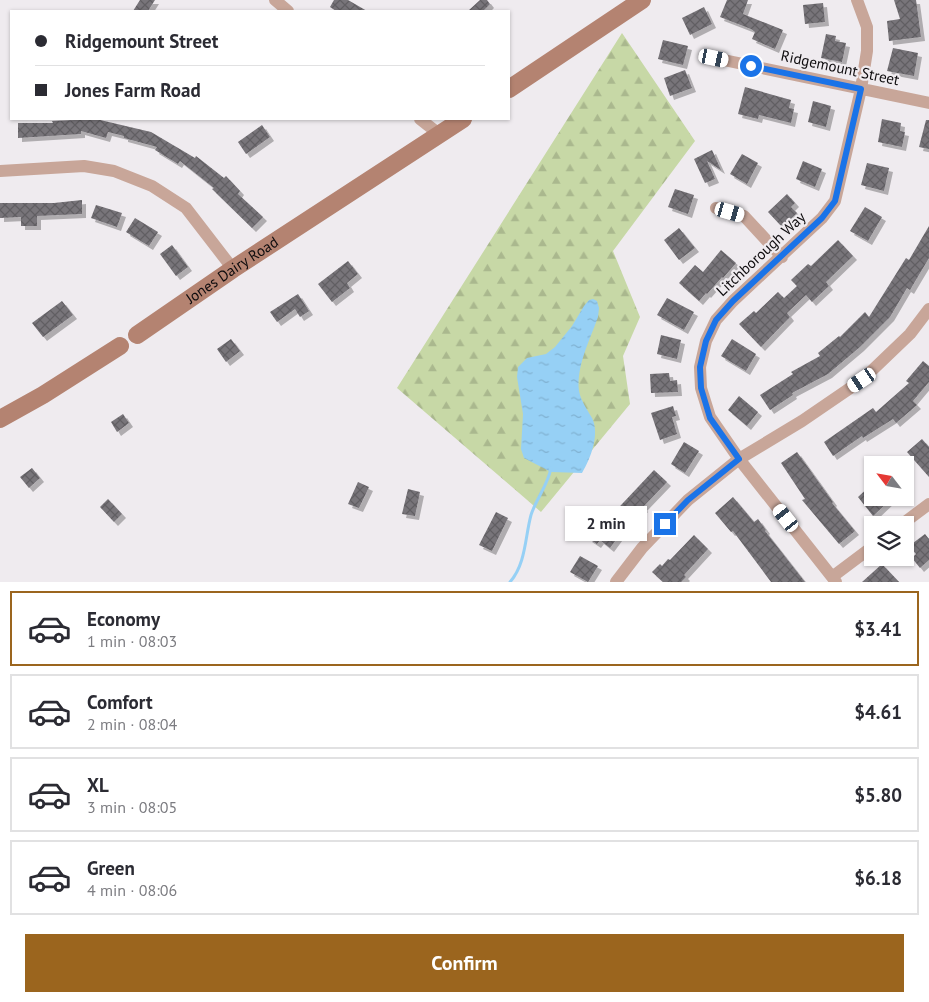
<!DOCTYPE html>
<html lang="en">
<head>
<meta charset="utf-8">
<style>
	body { margin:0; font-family:"PT Sans",sans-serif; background:#f2f2f3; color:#2b2b33; height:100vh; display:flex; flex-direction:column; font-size:19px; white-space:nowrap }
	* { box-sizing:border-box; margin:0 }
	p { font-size:16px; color:#7c7c81 }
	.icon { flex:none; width:28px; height:28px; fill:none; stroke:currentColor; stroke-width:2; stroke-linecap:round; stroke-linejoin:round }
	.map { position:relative; height:582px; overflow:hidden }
	.sheet { display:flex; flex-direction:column; background:#fff; flex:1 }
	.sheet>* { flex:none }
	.banner { position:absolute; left:10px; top:10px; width:500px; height:110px; border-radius:0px; box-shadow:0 1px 4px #0004; display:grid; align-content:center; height:110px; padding:0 25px; background:#fff }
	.needle { width:32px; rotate:301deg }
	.buttons { position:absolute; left:864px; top:456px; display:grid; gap:10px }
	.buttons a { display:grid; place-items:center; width:50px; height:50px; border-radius:0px; background:#fff; box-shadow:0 1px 4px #0004; font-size:25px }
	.end { position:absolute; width:22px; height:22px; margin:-11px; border:6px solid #1a73e8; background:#fff; box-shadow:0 0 0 2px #fff }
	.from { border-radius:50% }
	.bubble { position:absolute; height:35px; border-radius:0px; background:#fff; box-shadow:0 1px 4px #0004; font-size:16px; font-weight:800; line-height:35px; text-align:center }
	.car { position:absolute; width:15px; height:30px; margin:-15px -8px; border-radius:6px; box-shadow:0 0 4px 1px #0007; background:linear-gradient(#fff 24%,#345 0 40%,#fff 0 76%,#345 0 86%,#fff 0) }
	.banner b { display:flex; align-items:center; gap:18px; height:48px; font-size:19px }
	.banner b+b { border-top:1px solid #e1e1e2 }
	.banner i { width:12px; height:12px; background:#2b2b33 }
	ul { padding:9px 0 0; list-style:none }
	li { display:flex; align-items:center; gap:15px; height:75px; margin:0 10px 8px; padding:0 15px; border:2px solid #e1e1e2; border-radius:0px }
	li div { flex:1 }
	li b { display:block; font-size:19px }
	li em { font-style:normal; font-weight:800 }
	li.active { border-color:#9b651e }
	li>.icon { width:45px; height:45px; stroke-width:1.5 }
	.cta { display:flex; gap:10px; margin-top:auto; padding:10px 25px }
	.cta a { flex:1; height:58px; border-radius:0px; background:#9b651e; color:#fff; font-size:20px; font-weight:800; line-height:58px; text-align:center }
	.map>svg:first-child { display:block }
</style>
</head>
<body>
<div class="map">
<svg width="929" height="582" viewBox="0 0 929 582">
	<defs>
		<pattern id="forest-firs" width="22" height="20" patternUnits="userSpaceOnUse" patternTransform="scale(1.25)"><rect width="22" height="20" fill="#c7d8a6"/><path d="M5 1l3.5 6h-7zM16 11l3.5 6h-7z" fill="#aab88e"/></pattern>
		<pattern id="water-ripples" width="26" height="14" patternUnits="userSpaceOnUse" patternTransform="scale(1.25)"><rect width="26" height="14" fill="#96d0f5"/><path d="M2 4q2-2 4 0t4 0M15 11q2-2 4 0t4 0" fill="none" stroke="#80b1d1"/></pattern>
		<pattern id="building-cross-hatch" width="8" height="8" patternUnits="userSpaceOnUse" patternTransform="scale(1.25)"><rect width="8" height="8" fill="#78757a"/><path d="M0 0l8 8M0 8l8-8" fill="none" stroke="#615e62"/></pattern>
		<filter id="shadow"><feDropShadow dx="4" dy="4" stdDeviation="0" flood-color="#0004"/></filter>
	</defs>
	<rect width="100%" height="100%" fill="#efebef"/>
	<path fill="url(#forest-firs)" d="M 622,33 L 695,141 L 613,251 L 640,317 L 623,356 L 630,404 L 541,512 L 397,388 Z"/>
	<path fill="url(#water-ripples)" d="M 593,299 L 597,301 L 599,308 L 598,317 C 590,340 576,366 579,391 C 581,401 587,409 592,418 C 600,434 591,458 582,473 L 551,472 L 524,458 L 521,449 L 523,414 L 517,377 L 518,367 L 527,358 L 546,354 L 555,347 L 572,326 L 584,306 L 589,300 Z"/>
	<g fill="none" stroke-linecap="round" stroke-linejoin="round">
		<path stroke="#96d0f5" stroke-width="3" d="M 510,582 C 526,564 525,537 531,515 C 536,499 548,485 551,468"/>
	</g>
	<path fill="url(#building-cross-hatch)" filter="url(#shadow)" d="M 140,0 L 155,0 L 148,11 L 133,11 Z
		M 334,0 L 348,0 L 367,11 L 336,11 L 330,7 Z
		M 480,0 L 487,0 L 490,4 L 483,11 L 468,11 Z
		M 727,0 L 748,0 L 743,14 L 783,30 L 775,49 L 752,39 L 755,32 L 751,29 L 720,17 Z
		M 894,0 L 916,0 L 921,37 L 889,41 L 887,21 L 900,19 Z
		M 823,3 L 825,22 L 805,24 L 803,5 Z
		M 704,7 L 712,24 L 690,35 L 682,18 Z
		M 826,34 L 836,36 L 835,41 L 846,43 L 842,62 L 821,58 Z
		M 663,40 L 688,46 L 683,65 L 658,59 Z
		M 893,48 L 918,53 L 914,76 L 887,71 Z
		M 685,70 L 692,88 L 670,96 L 664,78 Z
		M 745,87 L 791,100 L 789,108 L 794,109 L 791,123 L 759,115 L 758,119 L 738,114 Z
		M 813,101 L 831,106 L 826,127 L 808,122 Z
		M 96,119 L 151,132 L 195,158 L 196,156 L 224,178 L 226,176 L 240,191 L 238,194 L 263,217 L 252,228 L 212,189 L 214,188 L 180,161 L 178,164 L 155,150 L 157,147 L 124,138 L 124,136 L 108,132 L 106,138 L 81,131 L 81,134 L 18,138 L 18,123 L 53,123 L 52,121 Z
		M 882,119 L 901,123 L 900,131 L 905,132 L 902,147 L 878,142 Z
		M 926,120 L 929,120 L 929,149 L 919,147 Z
		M 262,125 L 270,137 L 246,154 L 238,142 Z
		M 712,150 L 721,170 L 707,161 L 715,179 L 705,183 L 694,159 Z
		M 742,154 L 758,163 L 747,184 L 730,174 Z
		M 803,161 L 822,169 L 815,187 L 796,179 Z
		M 867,163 L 889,168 L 884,191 L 861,185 Z
		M 675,189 L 694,195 L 688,214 L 668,207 Z
		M 787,194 L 795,203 L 791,207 L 797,213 L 782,227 L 768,212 Z
		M 82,200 L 82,214 L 37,216 L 37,226 L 21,226 L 21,217 L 0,218 L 0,203 L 54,203 Z
		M 96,205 L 122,213 L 117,227 L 91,218 Z
		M 865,207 L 882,217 L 868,241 L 850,231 Z
		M 135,218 L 158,232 L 149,246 L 126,232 Z
		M 929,226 L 929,258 L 910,290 L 907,288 L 890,317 L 860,347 L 828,374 L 792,393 L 793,395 L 770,410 L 760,395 L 793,374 L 791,372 L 820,356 L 818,353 L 839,336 L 840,337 L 865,312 L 869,317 L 906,258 L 909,260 Z
		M 679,228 L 695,248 L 679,260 L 664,240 Z
		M 838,240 L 853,256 L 826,282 L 829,286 L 812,302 L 806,295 L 787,313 L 790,317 L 761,347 L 739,324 L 754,311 L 756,313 L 778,292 L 784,298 L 797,286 L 791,280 L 808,264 L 811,266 Z
		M 172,245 L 188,267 L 176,276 L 160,254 Z
		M 721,250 L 736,263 L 723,278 L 722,277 L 707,294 L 706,293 L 699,301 L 679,283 L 695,265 L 703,272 Z
		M 348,261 L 358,274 L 347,283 L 350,288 L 332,302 L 318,284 Z
		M 298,294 L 309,311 L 300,317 L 295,309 L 277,322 L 270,312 Z
		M 667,298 L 694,312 L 684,330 L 657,315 Z
		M 62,301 L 73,315 L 43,337 L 32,323 Z
		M 661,335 L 681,340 L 677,359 L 657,354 Z
		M 231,339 L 240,351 L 226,362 L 217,349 Z
		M 732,339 L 756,354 L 746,371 L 721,356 Z
		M 923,361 L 929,366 L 929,382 L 913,401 L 917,405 L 896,423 L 893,419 L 863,438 L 862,436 L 833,456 L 824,442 L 873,408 L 876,412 L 909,383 L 906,381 Z
		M 669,373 L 670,381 L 677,380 L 678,392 L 651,393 L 650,374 Z
		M 739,396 L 758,412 L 747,426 L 728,410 Z
		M 673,406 L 676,416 L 672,417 L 677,434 L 660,440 L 651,413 Z
		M 123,414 L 129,423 L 117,432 L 111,422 Z
		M 922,439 L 929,447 L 929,477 L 907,452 Z
		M 684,442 L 699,451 L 685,473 L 671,464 Z
		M 797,452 L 833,502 L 832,503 L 855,531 L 839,544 L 802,500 L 805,499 L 781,463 Z
		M 32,468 L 40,478 L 29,488 L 20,477 Z
		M 654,470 L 667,482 L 643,507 L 644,508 L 624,529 L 610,548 L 600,540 L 597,544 L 588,538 L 603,517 L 607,520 Z
		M 358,482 L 369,487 L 359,508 L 348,504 Z
		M 872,484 L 872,498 L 892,498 L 873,516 L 858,497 Z
		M 408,489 L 420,492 L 415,516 L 402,514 Z
		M 733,497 L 754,522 L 758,519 L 766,530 L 765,531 L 805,582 L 771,582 L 733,531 L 731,532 L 715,513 Z
		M 108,499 L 122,514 L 114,522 L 100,507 Z
		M 496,512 L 508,518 L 492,551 L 479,545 Z
		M 925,534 L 929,539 L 929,560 L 920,568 L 912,558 L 916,554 L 909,546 Z
		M 694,535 L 708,549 L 684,575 L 686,577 L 681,582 L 663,582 L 652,572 L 660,564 L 662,566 L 668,559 L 670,560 Z
		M 580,556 L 598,566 L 588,582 L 570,572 Z
		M 882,564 L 899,582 L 862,582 Z"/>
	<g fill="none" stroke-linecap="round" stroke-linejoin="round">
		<path stroke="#c8a699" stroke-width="12" d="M 275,0 L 288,11
			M 714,58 L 929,103
			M 420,119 L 439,134
			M 0,171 L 84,166 L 114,171 L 152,186 L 186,208 L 233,269
			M 716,208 L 744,216 L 782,257
			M 901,525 L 929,504
			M 832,577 L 872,547
			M 616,582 L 642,548 L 688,500 L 739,459 L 802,421 L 862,380 L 910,334 L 929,309
			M 836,582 L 739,459 L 710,417 L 701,388 L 700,367 L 706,341 L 716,320 L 733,301 L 822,218 L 835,201 L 861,89 L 867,51 L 867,27 L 857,0"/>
		<g stroke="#b48371" stroke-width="18">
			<path d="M 509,89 L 642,0"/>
			<path id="s1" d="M 137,335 L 233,269 L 463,119"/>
			<path d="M 0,419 L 43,395 L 120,346"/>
		</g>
	</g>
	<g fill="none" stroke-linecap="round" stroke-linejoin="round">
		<path stroke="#1a73e8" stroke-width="6" d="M 665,524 L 688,500 L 739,459 L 710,418 L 701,388 L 700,367 L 706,341 L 716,320 L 733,301 L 822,218 L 835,201 L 861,89 L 751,66"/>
	</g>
	<g text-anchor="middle" stroke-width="4.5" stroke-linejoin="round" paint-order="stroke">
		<g font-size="15" fill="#0d0b0d" stroke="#efebef">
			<text transform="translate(840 68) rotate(12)" y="5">Ridgemount Street</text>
			<text transform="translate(761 254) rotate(-43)" y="5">Litchborough Way</text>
			<text dy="5" stroke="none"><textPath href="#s1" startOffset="115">Jones Dairy Road</textPath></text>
		</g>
	</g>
</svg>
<div class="buttons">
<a><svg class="needle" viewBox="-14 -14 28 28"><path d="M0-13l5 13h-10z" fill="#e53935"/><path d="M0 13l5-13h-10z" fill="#7c7c81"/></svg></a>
<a><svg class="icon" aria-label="layers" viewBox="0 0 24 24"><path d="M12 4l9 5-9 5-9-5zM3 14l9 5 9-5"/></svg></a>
</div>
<i class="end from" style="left:751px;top:66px"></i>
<i class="end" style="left:665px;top:524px"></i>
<div class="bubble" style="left:565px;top:506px;width:82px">2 min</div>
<i class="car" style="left:714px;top:58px;rotate:102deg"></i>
<i class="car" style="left:730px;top:212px;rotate:106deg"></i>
<i class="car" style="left:862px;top:380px;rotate:236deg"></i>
<i class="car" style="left:786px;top:518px;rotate:322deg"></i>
<div class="banner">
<b><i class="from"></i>Ridgemount Street</b>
<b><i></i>Jones Farm Road</b>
</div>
</div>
<section class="sheet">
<ul>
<li class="active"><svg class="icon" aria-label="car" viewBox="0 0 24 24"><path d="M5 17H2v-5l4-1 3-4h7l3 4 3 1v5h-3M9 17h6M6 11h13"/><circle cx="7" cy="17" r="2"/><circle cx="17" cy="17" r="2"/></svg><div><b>Economy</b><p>1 min · 08:03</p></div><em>$3.41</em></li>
<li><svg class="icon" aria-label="car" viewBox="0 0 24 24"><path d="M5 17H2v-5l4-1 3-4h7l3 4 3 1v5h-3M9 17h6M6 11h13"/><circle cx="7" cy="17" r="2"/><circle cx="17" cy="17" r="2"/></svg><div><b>Comfort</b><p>2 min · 08:04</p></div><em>$4.61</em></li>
<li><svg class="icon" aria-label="car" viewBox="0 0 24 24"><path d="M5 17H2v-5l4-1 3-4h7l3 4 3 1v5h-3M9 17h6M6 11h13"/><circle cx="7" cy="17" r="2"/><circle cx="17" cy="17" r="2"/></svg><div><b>XL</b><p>3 min · 08:05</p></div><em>$5.80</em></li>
<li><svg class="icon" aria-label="car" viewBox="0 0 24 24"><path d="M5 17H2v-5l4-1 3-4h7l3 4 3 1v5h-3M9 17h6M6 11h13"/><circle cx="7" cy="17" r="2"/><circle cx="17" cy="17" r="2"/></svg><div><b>Green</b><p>4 min · 08:06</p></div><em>$6.18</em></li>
</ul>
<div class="cta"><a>Confirm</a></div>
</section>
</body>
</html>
